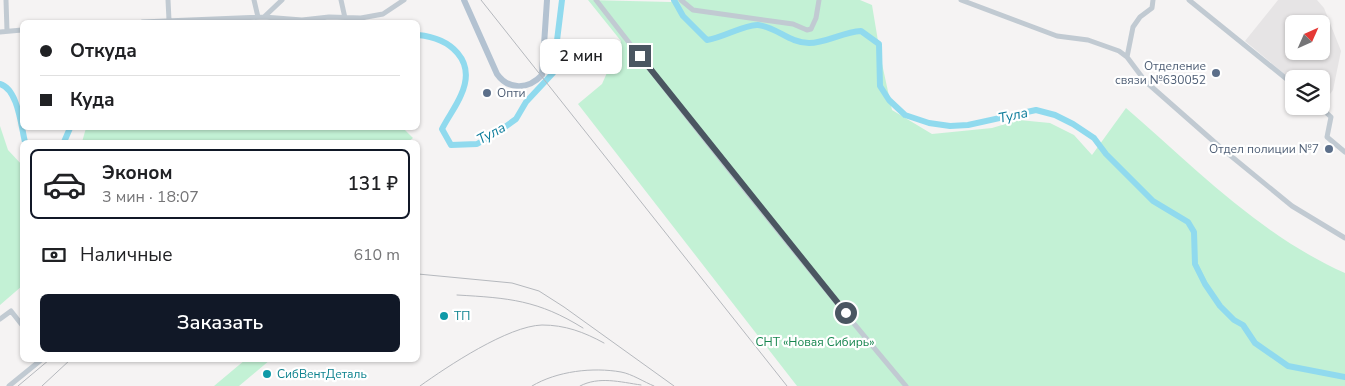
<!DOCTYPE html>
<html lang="ru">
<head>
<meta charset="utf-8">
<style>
	body { margin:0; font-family:"Nunito Sans",sans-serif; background:#f6f6f6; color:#202124; height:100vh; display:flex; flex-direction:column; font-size:19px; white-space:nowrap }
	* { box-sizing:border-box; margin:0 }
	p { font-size:16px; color:#757577 }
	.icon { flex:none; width:28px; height:28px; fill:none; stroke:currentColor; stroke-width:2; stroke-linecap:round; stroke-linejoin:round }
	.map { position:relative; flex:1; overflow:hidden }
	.sheet { position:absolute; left:20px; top:140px; width:400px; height:222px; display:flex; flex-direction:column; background:#fff; border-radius:8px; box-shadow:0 1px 4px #0004 }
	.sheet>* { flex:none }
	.guide { position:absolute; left:20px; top:20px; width:400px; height:110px; border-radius:8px; box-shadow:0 1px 4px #0004; display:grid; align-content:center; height:110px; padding:0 20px; background:#fff }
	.needle { width:32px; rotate:45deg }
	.controls { position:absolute; left:1285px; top:15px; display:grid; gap:10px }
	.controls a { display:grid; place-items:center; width:45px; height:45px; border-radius:8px; background:#fff; box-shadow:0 1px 4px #0004; font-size:25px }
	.end { position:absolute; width:22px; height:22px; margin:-11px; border:6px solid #4a5661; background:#fff; box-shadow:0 0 0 2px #fff }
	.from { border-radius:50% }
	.bubble { position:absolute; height:35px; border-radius:8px; background:#fff; box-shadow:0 1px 4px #0004; font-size:16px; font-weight:600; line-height:35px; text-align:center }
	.guide b { display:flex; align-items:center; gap:18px; height:48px; font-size:19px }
	.guide b+b { border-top:1px solid #e0e0e0 }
	.guide i { width:12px; height:12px; background:#202124 }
	ul { padding:9px 0 0; list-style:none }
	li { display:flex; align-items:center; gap:15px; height:70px; margin:0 10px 8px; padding:0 10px; border:2px solid transparent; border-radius:8px }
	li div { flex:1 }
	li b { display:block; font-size:19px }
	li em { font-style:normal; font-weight:600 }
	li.current { border-color:#111827 }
	li>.icon { width:45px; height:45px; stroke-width:1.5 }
	.pay { display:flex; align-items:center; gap:12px; height:55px; padding:0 20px; font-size:19px }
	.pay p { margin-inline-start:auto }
	.action { display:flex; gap:10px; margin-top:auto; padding:10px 20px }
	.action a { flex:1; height:58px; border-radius:8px; background:#111827; color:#fff; font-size:20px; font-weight:600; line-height:58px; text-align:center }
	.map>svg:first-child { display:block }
</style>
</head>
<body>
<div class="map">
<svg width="1345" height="386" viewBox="0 0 1345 386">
	<rect width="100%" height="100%" fill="#f5f3f3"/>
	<path fill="#e6e4e5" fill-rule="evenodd" d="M 1278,0 L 1317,0 L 1324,8 L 1341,51 L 1333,90 L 1321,106 L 1321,79 L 1294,79 L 1294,82 L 1245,41 ZM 1294,24 L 1321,24 L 1321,51 L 1294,51 Z"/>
	<path fill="#c3f1d5" d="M 588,0 L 671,2 L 672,0 L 860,0 L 872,5 L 881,59 L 892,110 L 932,134 L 992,128 L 1019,120 L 1050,123 L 1074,135 L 1092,155 L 1126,108 C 1194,167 1261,236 1345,273 L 1345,386 L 797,386 L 578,104 L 602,84 L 621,41 Z
		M 0,126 L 8,150 L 22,165 L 22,286 L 0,305 Z
		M 86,128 L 403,128 L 413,138 L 408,142 L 82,142 Z
		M 245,360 L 270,360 L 239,386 L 214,386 Z"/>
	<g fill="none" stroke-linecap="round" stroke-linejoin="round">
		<path stroke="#90daee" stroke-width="6" d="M 674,0 L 683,16 L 707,40 C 723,38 745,24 758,25 C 777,27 789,43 809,43 C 826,43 843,32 861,31 L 879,44 L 880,86 L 889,100 L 905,115 L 929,123 L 950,126 L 968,125 L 1036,110 L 1055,115 L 1073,124 L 1094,138 L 1106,154 L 1153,201 L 1188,222 L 1194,232 L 1195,264 L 1205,284 L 1220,306 L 1234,320 L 1243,325 L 1255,343 L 1288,366 L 1345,377
			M 418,35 C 450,38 477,60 461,95 C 456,107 448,117 442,129 L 451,145 L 477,144 L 498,132 L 516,119 L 526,102 L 553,73 L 562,0
			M 0,84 C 18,89 21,126 25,142
			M 64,142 L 70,128"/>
		<path stroke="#c1cad2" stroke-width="5" d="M 6,0 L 7,31
			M 168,0 L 169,20
			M 254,0 L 258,17
			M 341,0 L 345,18
			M 596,0 C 697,131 800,260 906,386
			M 681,0 L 693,10 L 793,24 L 807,30 L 811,29 L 816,18 L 819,0
			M 961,0 L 1057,36 L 1088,40 L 1119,51 L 1127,57 L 1145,81 L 1220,147 L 1292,206 L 1345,238
			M 1189,0 L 1294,85
			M 264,17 L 282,0
			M 142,22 L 264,17 L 302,20 L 329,17 L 361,18 L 383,14 L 404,0
			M 0,32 L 22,30
			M 1127,57 L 1133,27 L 1140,17 L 1152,8 L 1153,0
			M 1319,106 L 1331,117 L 1327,137 L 1345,152
			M 0,319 L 11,311 L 22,325
			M 9,386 L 41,360"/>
		<path stroke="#b3c2d1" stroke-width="6" d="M 464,0 L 497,74 C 509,91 529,89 542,75 L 547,0"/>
		<path stroke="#b5b8bd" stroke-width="1" d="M 481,0 L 787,386
			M 418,274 L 512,283 L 539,291 L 564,307 L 674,386
			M 457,295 C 509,298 538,300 583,328
			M 18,386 L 49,360
			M 42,386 L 70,360
			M 420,386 C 448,366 508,326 542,325 C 565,325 584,332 604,343
			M 532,386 C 557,371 593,367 621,372 C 632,374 644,382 654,386
			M 580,386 C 599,376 620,382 641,385"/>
	</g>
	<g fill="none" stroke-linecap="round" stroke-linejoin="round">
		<path stroke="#4a5661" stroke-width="6" d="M 640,56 L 846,313"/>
	</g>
	<g fill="#5c6f8a" stroke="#fff" stroke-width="2">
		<circle cx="1216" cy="73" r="5"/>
		<circle cx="487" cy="93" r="5"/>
		<circle cx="1329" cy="149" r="5"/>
	</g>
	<g fill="#0f9aa8" stroke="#fff" stroke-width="2">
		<circle cx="444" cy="316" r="5"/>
		<circle cx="267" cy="374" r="5"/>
	</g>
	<g text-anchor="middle" stroke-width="4.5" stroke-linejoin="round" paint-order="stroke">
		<g font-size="12" fill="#4e5e75" stroke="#fff" text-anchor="end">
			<text x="1206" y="70">Отделение<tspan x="1206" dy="14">связи №630052</tspan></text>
			<text x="497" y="97" text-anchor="start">Опти</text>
			<text x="1319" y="153">Отдел полиции №7</text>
		</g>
		<g font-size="12" fill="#0d838f" stroke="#fff" text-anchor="start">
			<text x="454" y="320">ТП</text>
			<text x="277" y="378">СибВентДеталь</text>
		</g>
		<g font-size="12" fill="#17864f" stroke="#fff">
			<text x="815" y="346">СНТ «Новая Сибирь»</text>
		</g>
		<g font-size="14" font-style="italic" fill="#0c7c9b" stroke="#fff">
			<text transform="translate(1013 115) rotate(-12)" y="5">Тула</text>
			<text transform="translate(491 133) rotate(-29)" y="5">Тула</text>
		</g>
	</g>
</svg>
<div class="controls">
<a><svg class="needle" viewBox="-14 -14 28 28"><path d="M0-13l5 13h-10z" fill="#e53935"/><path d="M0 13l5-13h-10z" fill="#757577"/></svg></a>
<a><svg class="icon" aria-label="layers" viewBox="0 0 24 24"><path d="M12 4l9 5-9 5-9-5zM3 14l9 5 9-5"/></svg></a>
</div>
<i class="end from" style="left:846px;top:313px"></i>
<i class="end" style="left:640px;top:56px"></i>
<div class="bubble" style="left:540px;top:39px;width:82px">2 мин</div>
<div class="guide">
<b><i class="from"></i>Откуда</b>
<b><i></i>Куда</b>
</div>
<section class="sheet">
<ul>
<li class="current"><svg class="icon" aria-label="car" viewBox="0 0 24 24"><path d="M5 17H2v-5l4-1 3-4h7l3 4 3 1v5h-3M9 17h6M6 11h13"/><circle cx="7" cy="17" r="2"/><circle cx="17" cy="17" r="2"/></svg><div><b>Эконом</b><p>3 мин · 18:07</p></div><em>131 ₽</em></li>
</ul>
<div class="pay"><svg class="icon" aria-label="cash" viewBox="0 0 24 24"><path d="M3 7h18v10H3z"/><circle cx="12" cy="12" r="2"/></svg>Наличные<p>610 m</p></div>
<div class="action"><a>Заказать</a></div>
</section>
</div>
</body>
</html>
